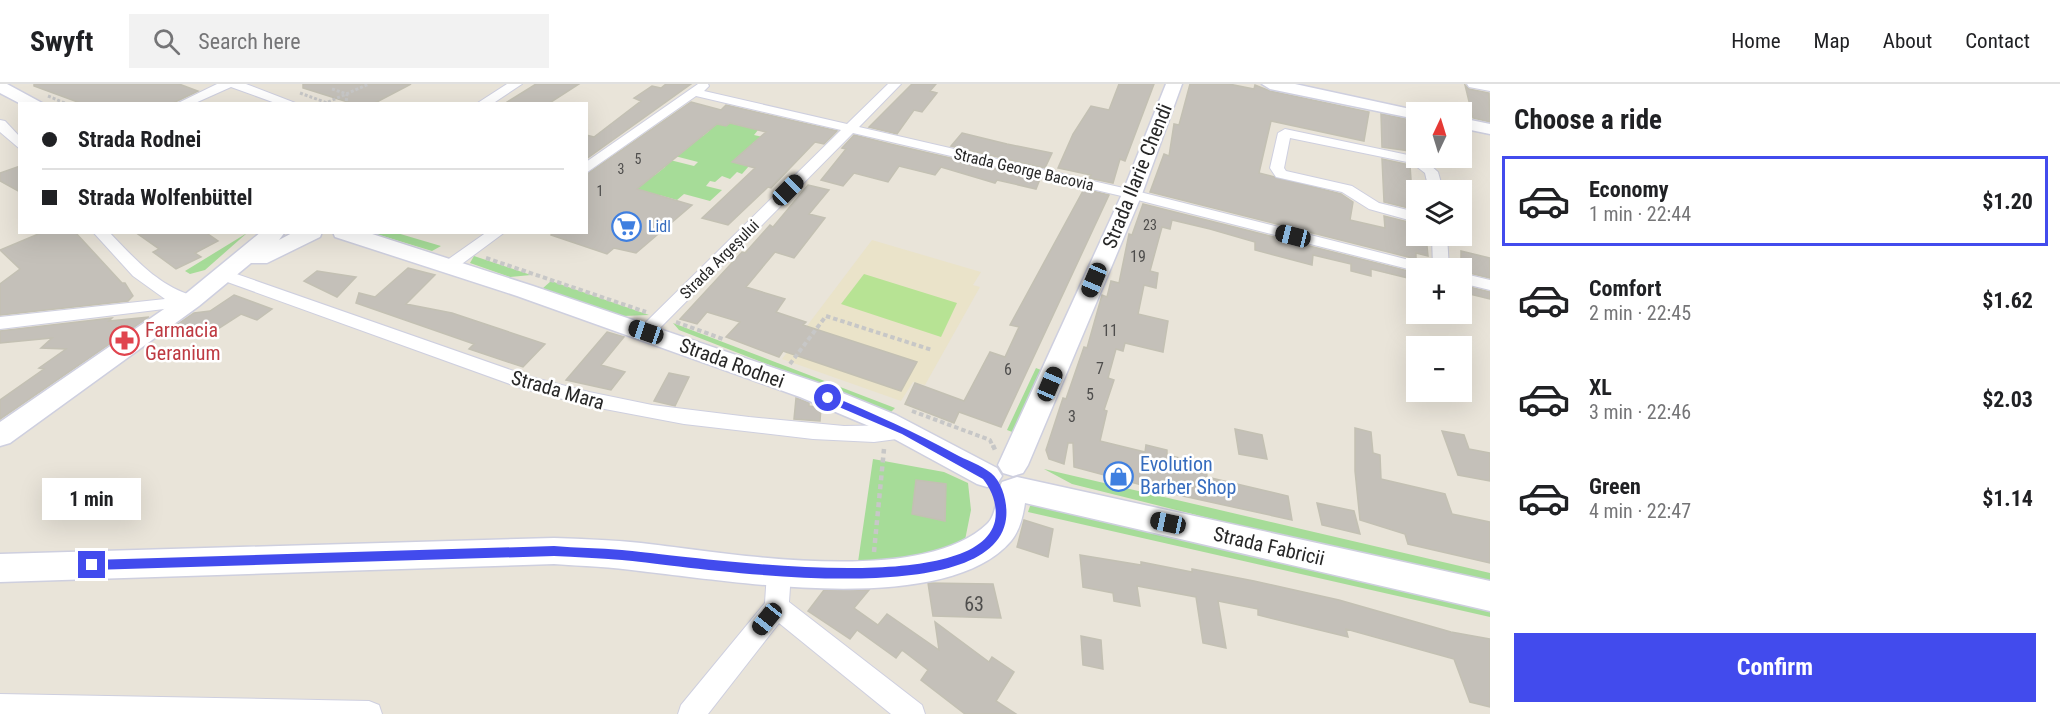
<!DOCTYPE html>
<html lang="en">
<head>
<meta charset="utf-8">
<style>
	body { margin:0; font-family:"Roboto Condensed",sans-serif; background:#f2f2f2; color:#202124; height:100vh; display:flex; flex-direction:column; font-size:22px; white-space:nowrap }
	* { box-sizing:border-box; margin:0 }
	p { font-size:20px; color:#757577 }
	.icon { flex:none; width:33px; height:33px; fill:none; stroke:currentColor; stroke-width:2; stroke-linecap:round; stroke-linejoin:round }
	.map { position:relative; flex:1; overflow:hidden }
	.panel { display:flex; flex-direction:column; background:#fff; width:570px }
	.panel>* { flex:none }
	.top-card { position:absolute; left:18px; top:18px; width:570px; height:132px; border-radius:0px; box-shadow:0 6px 24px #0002; display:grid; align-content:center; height:132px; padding:0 24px; background:#fff }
	.needle { width:39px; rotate:4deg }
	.controls { position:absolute; left:1406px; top:18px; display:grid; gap:12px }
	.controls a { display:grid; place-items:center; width:66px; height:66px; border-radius:0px; background:#fff; box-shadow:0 6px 24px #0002; font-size:30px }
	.end { position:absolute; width:27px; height:27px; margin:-14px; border:8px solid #424bed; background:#fff; box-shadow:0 0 0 3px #fff }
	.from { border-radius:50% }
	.bubble { position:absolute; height:42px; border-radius:0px; background:#fff; box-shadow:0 6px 24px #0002; font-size:20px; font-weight:700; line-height:42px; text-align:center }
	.car { position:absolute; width:18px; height:36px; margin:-18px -9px; border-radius:8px; box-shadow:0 0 4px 2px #0007; background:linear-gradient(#222 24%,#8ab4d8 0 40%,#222 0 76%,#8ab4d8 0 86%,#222 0) }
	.top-card b { display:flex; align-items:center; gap:21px; height:57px; font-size:22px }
	.top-card b+b { border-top:2px solid #e0e0e0 }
	.top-card i { width:15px; height:15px; background:#202124 }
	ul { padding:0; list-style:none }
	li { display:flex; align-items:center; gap:18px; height:90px; margin:0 12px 9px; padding:0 12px; border:3px solid transparent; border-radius:0px }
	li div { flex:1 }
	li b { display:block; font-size:22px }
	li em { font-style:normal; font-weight:700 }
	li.on { border-color:#424bed }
	li>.icon { width:54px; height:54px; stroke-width:1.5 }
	h2 { padding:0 24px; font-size:27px; line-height:72px }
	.button { display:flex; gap:12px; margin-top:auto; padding:12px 24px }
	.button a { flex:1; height:69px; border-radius:0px; background:#424bed; color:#fff; font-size:24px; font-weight:700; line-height:69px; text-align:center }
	header { display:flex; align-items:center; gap:36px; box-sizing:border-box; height:84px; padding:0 30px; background:#fff; border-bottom:2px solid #e0e0e0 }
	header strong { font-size:28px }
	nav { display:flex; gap:33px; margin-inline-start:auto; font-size:21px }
	.search { width:420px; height:54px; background:#f2f2f2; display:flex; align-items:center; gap:15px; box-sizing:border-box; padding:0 21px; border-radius:0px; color:#757577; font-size:22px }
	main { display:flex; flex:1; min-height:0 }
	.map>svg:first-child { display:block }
</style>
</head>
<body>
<header>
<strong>Swyft</strong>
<div class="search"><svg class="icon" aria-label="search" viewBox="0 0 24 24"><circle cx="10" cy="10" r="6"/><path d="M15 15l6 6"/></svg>Search here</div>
<nav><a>Home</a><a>Map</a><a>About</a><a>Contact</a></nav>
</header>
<main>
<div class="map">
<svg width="1490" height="630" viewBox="0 0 1490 630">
	<rect width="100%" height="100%" fill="#e9e4d9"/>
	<path fill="#eae3c9" d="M 872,156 L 981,188 L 973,201 L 980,203 L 925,301 L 913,298 L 901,317 L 782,275 Z"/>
	<path fill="#a6dc98" d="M 704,37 L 726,42 L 730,39 L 758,46 L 754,51 L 767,54 L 771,62 L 754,58 L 739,74 L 749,82 L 742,90 L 737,88 L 730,95 L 722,92 L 715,98 L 710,97 L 706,102 L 722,106 L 710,117 L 684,110 L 677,116 L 659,111 L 645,124 L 629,96 L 639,86 L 655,91 L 665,83 L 666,75 L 694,82 L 698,78 L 667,70 L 692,49 L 703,52 L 709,47 Z
		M 247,149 L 205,186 L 190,190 L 185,187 Z
		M 373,149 L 397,149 L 441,162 L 432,167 Z
		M 474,172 L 531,191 L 510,193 L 470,179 Z
		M 551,197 L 649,231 L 623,232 L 542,205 Z
		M 673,239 L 895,324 L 891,328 L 679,246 Z
		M 1036,284 L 1046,288 L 1015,349 L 1007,346 Z
		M 873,375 L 944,388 L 968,399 L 971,426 L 965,456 L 912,477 L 858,478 Z
		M 1044,385 L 1490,489 L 1490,500 L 1357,471 L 1072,400 Z
		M 1040,419 L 1490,524 L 1490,533 L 1028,428 L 1030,422 Z"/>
	<path fill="#b7e394" d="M 864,190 L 957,219 L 941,253 L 841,220 Z"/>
	<path fill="#c4c0b9" stroke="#c3c0b3" stroke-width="1.5" d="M 34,0 L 179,0 L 198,7 L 171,20 L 83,20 L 34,2 Z
		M 303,0 L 411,0 L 373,20 L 354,20 L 303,4 Z
		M 536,0 L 579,0 L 548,20 L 504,20 Z
		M 666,0 L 691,0 L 586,75 L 586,51 L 594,53 L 641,17 L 634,14 L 652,2 L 661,4 Z
		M 912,0 L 936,0 L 930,7 L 937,9 L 922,28 L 914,26 L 897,50 L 869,43 Z
		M 1119,0 L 1154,0 L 1125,77 L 1120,75 L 1113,99 L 1089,94 L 1091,91 L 1058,84 L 1073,50 L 1091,22 L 1109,26 Z
		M 1190,0 L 1229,0 L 1254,5 L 1255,1 L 1270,7 L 1369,28 L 1364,57 L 1271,37 L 1259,89 L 1341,110 L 1353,118 L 1350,136 L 1385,144 L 1384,132 L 1416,140 L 1416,152 L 1426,152 L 1428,172 L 1416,169 L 1416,175 L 1150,108 L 1164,70 L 1169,72 L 1174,40 L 1179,41 Z
		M 1465,1 L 1469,5 L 1489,9 L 1490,38 L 1473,34 Z
		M 691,18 L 721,26 L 726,21 L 837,47 L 824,60 L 815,58 L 771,104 L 768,103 L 728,141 L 702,134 L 755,84 L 732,78 L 766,48 L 730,39 L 726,42 L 717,40 L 637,105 L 692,121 L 636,169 L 614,164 L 607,170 L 551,151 L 552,148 L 586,148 L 586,91 Z
		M 1381,30 L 1416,37 L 1416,68 L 1382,63 Z
		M 962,49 L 1007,60 L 1052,69 L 1045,84 L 951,62 Z
		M 854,51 L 890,60 L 1040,95 L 1036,105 L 997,96 L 995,99 L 941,83 L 935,91 L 899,82 L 888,98 L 854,89 L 843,102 L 821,96 L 846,65 L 842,64 Z
		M 1382,75 L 1410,81 L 1413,125 L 1384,118 Z
		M 20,82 L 20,108 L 0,97 L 0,89 Z
		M 808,101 L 829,106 L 809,130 L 825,134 L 794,174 L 775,168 L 746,203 L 785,215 L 776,228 L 806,238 L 803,241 L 917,278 L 901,307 L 783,267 L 779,273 L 726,253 L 740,238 L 707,228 L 697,240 L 680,235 L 742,168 L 745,169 L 770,141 L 773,143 Z
		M 1084,105 L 1109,111 L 1001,343 L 959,328 L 954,339 L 905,320 L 915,299 L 964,317 L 990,268 L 1005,273 L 1019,243 L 1010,241 Z
		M 1143,120 L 1416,189 L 1416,196 L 1371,185 L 1371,192 L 1351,187 L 1351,180 L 1313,171 L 1312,181 L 1255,166 L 1255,158 L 1210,145 L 1172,136 L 1170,145 L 1162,143 L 1150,187 L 1158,189 L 1156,204 L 1144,201 L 1138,230 L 1168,237 L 1163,268 L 1125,259 L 1123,267 L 1116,265 L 1108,294 L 1114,296 L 1104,326 L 1107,327 L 1100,357 L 1145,368 L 1146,361 L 1167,366 L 1167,371 L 1206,380 L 1207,393 L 1288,412 L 1292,436 L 1183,412 L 1074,383 L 1073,359 L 1068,359 L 1064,380 L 1049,375 L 1046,366 L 1063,314 L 1066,315 L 1084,263 L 1087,264 L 1102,211 L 1107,213 L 1111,197 L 1119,199 L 1129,150 L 1132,151 Z
		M 43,148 L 75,148 L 122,199 L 125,199 L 133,212 L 128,217 L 0,231 L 0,200 L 20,185 L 0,166 Z
		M 135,148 L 205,148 L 218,157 L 195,169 L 201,173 L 176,185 L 153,168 L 159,165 Z
		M 1461,167 L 1490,174 L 1490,194 L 1461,187 Z
		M 408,184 L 435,191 L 406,220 L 452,229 L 545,260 L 523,283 L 469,265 L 474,260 L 356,219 L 359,209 L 375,213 Z
		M 317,187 L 356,193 L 337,213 L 304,197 Z
		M 1461,201 L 1490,208 L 1490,215 L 1461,208 Z
		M 234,211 L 272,225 L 257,236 L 241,230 L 204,254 L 175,242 L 194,229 L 210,227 Z
		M 149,233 L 0,335 L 0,316 L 44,285 L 39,284 L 66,265 L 41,264 L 52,254 L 0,259 L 0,247 L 112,234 L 109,237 Z
		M 607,248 L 624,253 L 601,281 L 625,288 L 611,306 L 566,296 Z
		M 669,289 L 689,293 L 675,322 L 654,317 Z
		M 796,314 L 809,319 L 809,322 L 821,324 L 820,337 L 794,335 Z
		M 1355,344 L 1371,348 L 1373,369 L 1380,371 L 1381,395 L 1445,410 L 1452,430 L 1490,438 L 1490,479 L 1408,460 L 1405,450 L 1360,436 L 1355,387 Z
		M 1235,345 L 1262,351 L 1267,375 L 1239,370 Z
		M 1442,347 L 1464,351 L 1469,365 L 1490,369 L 1490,397 L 1458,391 Z
		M 916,396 L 946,400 L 945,437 L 912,430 Z
		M 1317,419 L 1354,427 L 1360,450 L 1322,441 Z
		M 1024,436 L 1053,445 L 1048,473 L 1017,463 Z
		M 1080,471 L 1141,481 L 1141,478 L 1192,488 L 1192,485 L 1254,497 L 1339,516 L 1451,548 L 1490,555 L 1490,623 L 1470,618 L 1454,575 L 1346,545 L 1348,553 L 1258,531 L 1258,525 L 1218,517 L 1226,564 L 1203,559 L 1196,513 L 1137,502 L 1140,522 L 1114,517 L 1113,509 L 1083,503 Z
		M 928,499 L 993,500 L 1001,534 L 933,532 Z
		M 824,506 L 869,506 L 854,524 L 878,541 L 887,530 L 939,566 L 935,538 L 989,578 L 992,573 L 1014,588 L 996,617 L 1016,630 L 965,630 L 921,596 L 928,586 L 902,566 L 896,574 L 857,546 L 850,555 L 808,527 Z
		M 1081,552 L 1101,556 L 1103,585 L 1083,581 Z"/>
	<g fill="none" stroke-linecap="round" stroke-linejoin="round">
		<defs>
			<path id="street" d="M 217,0 L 246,0 L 298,20 L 278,20 L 231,3 L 193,20 L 176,20 Z
				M 507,0 L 522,0 L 492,20 L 476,20 Z
				M 698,0 L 708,0 L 709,2 L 704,7 L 847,40 L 888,0 L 901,0 L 859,43 L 1132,106 L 1429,181 L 1431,184 L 1416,184 L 1416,187 L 1130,114 L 853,49 L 652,252 L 646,254 L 637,248 L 640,244 L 841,46 L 696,12 L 586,89 L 586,78 Z
				M 1467,0 L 1490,0 L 1490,7 L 1469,3 Z
				M 0,36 L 5,37 L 20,53 L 20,65 L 0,48 Z
				M 1285,45 L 1422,74 L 1438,88 L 1443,106 L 1429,106 L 1425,89 L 1412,79 L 1290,54 L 1284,84 L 1286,87 L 1352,102 L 1379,119 L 1416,128 L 1416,138 L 1369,125 L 1342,108 L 1276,93 L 1270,84 L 1278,49 Z
				M 93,148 L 109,148 C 136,176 159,203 197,213 L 200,217 L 197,221 L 0,245 L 0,233 L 165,215 L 133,192 Z
				M 487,148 L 505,148 L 455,185 L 443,185 L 441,182 L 443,179 Z
				M 1432,152 L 1447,152 L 1449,184 L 1433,184 Z
				M 225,186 L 531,293 L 589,308 L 652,321 L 749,333 L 844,342 L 905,341 L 912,343 L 915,348 L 912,353 L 874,358 L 813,355 L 684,340 L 589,322 L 518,303 L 219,195 L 217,191 Z
				M 1461,189 L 1490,196 L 1490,206 L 1461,199 Z
				M 779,478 L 787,481 L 791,488 L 789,518 L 922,621 L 925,630 L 891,630 L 779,539 L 708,630 L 678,630 L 681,621 L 765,519 L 767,488 L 771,481 Z
				M 0,610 L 369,617 L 379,621 L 382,630 L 0,630 Z"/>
			<path id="secondary" d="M 0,0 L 7,0 L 44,20 L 21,20 L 0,9 Z
				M 1166,0 L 1182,0 L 1142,110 L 1028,381 L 1023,389 L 1013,392 L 1003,389 L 998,381 L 1122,110 Z
				M 1262,0 L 1295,0 L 1424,28 L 1416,28 L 1416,35 L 1270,5 Z
				M 1461,34 L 1490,40 L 1490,50 L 1461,44 Z
				M 261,148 L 285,148 L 279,156 L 294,148 L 322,148 L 320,153 L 267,179 L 251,179 L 199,222 L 10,359 L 0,362 L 0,338 L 183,212 Z
				M 333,148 L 366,148 L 533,202 L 818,299 L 896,331 L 997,384 L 1002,392 L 997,400 L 987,403 L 977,400 L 876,345 L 800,313 L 517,212 L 335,153 Z
				M 1017,393 L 1490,497 L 1490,527 L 1025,419 C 1023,432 1020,446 1011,457 C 945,534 731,497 640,487 C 612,483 583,482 554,480 L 0,498 L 0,470 L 554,454 C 583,455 612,456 641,459 C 728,469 919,504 987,440 C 997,431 996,410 1002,398 Z"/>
		</defs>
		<use href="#street" stroke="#cecfdf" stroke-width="2"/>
		<use href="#secondary" stroke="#cecfdf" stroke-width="3"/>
		<path stroke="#c7c7c7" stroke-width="3" stroke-dasharray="3 2" stroke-linecap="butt" d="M 332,5 L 347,10 L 346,20
			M 300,9 L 330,20
			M 48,12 L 67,20
			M 328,18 L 369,0"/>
		<path stroke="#c7c7c7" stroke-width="4" stroke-dasharray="4.5 3" stroke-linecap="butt" d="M 486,174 L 646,228
			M 676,238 L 723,255
			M 790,280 L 826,232 L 932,266
			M 912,327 L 990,356 L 993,363"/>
		<path stroke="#c7c7c7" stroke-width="4.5" stroke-dasharray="5 4" stroke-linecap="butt" d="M 993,361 L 995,366
			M 874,468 L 884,365"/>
		<use href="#street" fill="#fff" fill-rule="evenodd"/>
		<use href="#secondary" fill="#fff" fill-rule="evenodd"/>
	</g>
	<path fill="#424bed" d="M 825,312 L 832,312 C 874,330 915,348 955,370 C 966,376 981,381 991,389 C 1003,399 1008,420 1006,435 C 993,533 689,482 622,476 C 599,474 576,473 554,472 L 92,486 L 86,481 L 92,476 L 554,462 C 576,464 599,464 622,466 C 684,471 977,518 995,437 C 998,422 992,406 983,395 L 902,350 L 825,317 Z"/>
	<defs>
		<symbol id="supermarket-ring" viewBox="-11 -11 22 22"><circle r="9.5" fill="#fff" stroke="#3f7fe0" stroke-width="1.5"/><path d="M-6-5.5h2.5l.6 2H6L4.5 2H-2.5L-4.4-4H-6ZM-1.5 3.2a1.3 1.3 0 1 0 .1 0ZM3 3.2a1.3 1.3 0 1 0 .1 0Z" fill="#3f7fe0"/></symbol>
		<symbol id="pharmacy-ring" viewBox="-11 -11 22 22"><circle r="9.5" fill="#fff" stroke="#e0444e" stroke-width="1.5"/><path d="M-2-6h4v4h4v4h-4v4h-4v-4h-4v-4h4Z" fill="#e0444e"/></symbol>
		<symbol id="shop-ring" viewBox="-11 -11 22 22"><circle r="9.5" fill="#fff" stroke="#3f7fe0" stroke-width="1.5"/><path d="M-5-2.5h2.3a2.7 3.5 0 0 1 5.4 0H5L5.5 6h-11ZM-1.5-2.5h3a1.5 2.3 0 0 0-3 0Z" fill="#3f7fe0"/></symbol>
	</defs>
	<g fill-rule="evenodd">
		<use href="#supermarket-ring" x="610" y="126" width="33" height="33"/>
		<use href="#pharmacy-ring" x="108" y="240" width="33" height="33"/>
		<use href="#shop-ring" x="1102" y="376" width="33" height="33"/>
	</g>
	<g text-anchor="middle" stroke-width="5" stroke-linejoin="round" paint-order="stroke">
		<g font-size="14" fill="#4e4d4c">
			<text x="638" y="80">5</text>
			<text x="621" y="90">3</text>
			<text x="600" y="112">1</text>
			<text x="1150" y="146">23</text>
		</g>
		<g font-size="16" fill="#272727" stroke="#fff">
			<text transform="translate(1024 85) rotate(13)" y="6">Strada George Bacovia</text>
			<text transform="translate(719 175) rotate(-45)" y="6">Strada Argeșului</text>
		</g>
		<g font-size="16" fill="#366cbe" stroke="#fff" text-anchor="start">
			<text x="648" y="148">Lidl</text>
		</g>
		<g font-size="16" fill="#4e4d4c">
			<text x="1138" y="178">19</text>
			<text x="1110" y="252">11</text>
			<text x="1100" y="290">7</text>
			<text x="1008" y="291">6</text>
			<text x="1090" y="316">5</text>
			<text x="1072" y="338">3</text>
		</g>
		<g font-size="20" fill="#272727" stroke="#fff">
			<text transform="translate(1137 92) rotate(-68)" y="7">Strada Ilarie Chendi</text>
			<text transform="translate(732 279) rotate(20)" y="7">Strada Rodnei</text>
			<text transform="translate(558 306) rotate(16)" y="7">Strada Mara</text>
			<text transform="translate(1269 462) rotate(13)" y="7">Strada Fabricii</text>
		</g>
		<g font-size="20" fill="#be3a42" stroke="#fff" text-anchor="start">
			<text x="145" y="253">Farmacia<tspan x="145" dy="23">Geranium</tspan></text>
		</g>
		<g font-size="20" fill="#366cbe" stroke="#fff" text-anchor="start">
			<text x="1140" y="387">Evolution<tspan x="1140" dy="23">Barber Shop</tspan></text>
		</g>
		<g font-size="20" fill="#4e4d4c">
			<text x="974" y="527">63</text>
		</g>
	</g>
</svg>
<div class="controls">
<a><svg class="needle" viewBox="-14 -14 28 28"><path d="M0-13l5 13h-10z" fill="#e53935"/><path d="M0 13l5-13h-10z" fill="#757577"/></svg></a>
<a><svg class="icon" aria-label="layers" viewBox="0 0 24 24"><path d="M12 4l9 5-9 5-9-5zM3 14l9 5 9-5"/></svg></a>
<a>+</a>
<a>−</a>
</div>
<i class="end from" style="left:828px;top:314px"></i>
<i class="end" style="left:92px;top:481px"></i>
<div class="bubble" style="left:42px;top:394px;width:99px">1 min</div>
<i class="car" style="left:788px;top:106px;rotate:45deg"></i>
<i class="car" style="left:1293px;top:152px;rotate:284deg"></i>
<i class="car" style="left:1094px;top:196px;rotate:203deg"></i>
<i class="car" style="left:646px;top:248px;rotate:289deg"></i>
<i class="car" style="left:1050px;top:300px;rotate:23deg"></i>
<i class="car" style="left:1168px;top:439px;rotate:282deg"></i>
<i class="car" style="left:767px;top:535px;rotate:219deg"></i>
<div class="top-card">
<b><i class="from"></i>Strada Rodnei</b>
<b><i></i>Strada Wolfenbüttel</b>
</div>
</div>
<section class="panel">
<h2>Choose a ride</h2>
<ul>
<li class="on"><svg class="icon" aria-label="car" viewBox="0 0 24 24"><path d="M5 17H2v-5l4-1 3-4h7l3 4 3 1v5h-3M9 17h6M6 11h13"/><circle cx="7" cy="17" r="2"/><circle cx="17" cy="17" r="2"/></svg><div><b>Economy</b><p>1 min · 22:44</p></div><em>$1.20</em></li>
<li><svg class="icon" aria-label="car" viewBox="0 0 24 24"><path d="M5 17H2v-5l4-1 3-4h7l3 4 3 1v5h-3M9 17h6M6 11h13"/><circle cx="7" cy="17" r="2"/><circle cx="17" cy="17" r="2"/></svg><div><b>Comfort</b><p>2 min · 22:45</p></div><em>$1.62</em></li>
<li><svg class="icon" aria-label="car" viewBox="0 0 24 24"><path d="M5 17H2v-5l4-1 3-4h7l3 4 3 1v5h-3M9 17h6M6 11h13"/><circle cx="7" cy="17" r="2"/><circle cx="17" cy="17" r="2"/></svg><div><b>XL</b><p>3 min · 22:46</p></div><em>$2.03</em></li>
<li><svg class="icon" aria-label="car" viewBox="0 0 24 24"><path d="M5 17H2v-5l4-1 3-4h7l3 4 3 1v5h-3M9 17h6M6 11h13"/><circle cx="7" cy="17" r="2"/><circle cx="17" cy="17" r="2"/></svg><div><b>Green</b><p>4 min · 22:47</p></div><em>$1.14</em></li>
</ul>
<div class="button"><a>Confirm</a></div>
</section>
</main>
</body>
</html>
